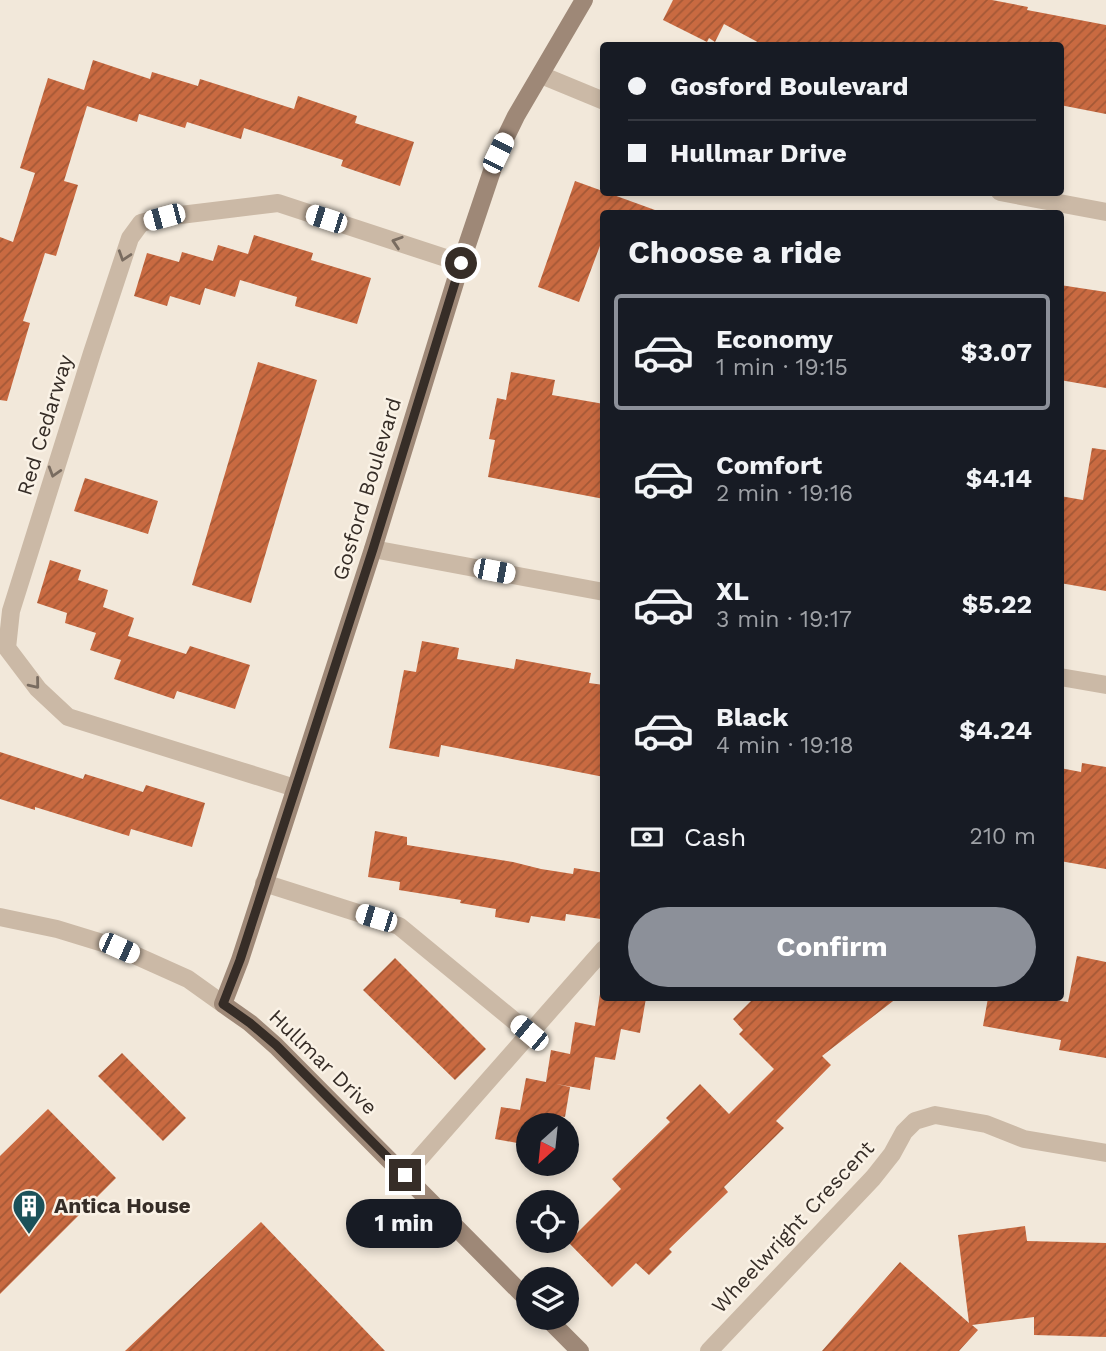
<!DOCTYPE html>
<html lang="en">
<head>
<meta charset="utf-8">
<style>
	body { margin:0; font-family:"Work Sans",sans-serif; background:#242831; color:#f1f3f6; height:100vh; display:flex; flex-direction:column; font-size:26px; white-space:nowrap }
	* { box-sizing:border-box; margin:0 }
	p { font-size:23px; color:#9ea1a6 }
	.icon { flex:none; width:38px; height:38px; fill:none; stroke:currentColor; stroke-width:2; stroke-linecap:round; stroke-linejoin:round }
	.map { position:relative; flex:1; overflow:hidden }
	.details { position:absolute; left:600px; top:210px; width:464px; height:791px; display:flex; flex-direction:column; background:#171b24; border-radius:7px; box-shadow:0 4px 10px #0003 }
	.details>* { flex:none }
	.hud { position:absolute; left:600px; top:42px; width:464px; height:154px; border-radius:7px; box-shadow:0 4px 10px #0003; display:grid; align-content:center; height:154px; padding:0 28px; background:#171b24 }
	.needle { width:46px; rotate:207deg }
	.buttons { position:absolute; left:516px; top:1113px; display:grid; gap:14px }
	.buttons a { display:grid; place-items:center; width:63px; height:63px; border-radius:50%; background:#171b24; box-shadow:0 4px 10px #0003; font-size:35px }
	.end { position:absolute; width:32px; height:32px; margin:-16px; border:9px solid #362d27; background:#fff; box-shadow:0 0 0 4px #fff }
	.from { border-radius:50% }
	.bubble { position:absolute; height:49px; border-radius:24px; background:#171b24; box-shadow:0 4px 10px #0003; font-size:23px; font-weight:700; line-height:49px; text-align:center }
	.car { position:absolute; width:21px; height:42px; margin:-21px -10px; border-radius:9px; box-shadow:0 0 5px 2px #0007; background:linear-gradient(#fff 24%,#345 0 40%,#fff 0 76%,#345 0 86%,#fff 0) }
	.hud b { display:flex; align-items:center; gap:24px; height:66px; font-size:26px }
	.hud b+b { border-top:2px solid #363941 }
	.hud i { width:18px; height:18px; background:#f1f3f6 }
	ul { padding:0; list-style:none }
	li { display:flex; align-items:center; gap:21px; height:116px; margin:0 14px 10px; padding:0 14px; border:4px solid transparent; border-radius:7px }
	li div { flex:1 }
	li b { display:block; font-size:26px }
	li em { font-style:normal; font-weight:700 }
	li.active { border-color:#8c9099 }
	li>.icon { width:63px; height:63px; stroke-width:1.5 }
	h2 { padding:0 28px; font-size:32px; line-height:84px }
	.pay { display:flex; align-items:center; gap:18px; height:77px; padding:0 28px; font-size:26px }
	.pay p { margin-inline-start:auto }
	.cta { display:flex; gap:14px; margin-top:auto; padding:14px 28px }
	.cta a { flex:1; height:80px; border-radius:42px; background:#8c9099; color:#fff; font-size:28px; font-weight:700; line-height:80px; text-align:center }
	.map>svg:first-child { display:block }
</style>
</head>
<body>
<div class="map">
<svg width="1106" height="1351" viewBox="0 0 1106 1351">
	<defs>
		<pattern id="building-hatch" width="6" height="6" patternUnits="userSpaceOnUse" patternTransform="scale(1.75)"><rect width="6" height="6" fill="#c96a41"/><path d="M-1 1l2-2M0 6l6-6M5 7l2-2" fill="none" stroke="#a45836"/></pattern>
	</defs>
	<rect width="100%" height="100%" fill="#f2e8da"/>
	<path fill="url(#building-hatch)" d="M 673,0 L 992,0 L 1028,7 L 1027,10 L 1106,25 L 1106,114 L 1060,105 L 1060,46 L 765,46 L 724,24 L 715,42 L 709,38 L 707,42 L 663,20 Z
		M 93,60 L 150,79 L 152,72 L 198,86 L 200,79 L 294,109 L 298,96 L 357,116 L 355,123 L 414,142 L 400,186 L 341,166 L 343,160 L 244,128 L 241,139 L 187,122 L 185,128 L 139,114 L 137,122 L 87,106 L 64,181 L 78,185 L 56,256 L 45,253 L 23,321 L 30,323 L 7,401 L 0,400 L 0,237 L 13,242 L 35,173 L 20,168 L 48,78 L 84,90 Z
		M 575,181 L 655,210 L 655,214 L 604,214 L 604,235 L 579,302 L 538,287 Z
		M 254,235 L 313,253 L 311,260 L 371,278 L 357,324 L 295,306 L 297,297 L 240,280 L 235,297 L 205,288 L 200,305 L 170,296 L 167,306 L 134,296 L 147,253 L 179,262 L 182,252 L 213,261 L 218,245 L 248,254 Z
		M 1060,285 L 1106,292 L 1106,388 L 1060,380 Z
		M 258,362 L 317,380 L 251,603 L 192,585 Z
		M 511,372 L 555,380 L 552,395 L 604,404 L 604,499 L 488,477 L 495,440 L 489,439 L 497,398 L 506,400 Z
		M 1092,448 L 1106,450 L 1106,591 L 1060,583 L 1060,496 L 1083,500 Z
		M 85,478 L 158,501 L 148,534 L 74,511 Z
		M 50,560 L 81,570 L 78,580 L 108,590 L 103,607 L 134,618 L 128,636 L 186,654 L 190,646 L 250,665 L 235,709 L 177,691 L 174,699 L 114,679 L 121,660 L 90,650 L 96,633 L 65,623 L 67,613 L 37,603 Z
		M 422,641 L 459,648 L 457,659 L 514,669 L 516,659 L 591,673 L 589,683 L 604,685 L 604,777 L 441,745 L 439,757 L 389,748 L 404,670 L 416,672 Z
		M 0,752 L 83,779 L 85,774 L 143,792 L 146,785 L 205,803 L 192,847 L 131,829 L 129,836 L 35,807 L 35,810 L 0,799 Z
		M 1082,763 L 1106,767 L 1106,869 L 1060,861 L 1060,768 L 1081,772 Z
		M 375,831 L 407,837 L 407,845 L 513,862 L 541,869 L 573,874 L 574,868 L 604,873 L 604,904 L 601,919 L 566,914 L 565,921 L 531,916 L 529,923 L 495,917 L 496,909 L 460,903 L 461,900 L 399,890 L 400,882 L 368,877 Z
		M 1077,956 L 1106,962 L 1106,1058 L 1059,1050 L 1061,1040 L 983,1026 L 988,998 L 1041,998 L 1068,1002 Z
		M 395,958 L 486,1049 L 455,1080 L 363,990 Z
		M 600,994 L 604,994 L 604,998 L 646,998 L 640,1033 L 621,1029 L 615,1060 L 595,1057 L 590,1090 L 556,1084 L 570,1087 L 565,1117 L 546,1114 L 544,1125 L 528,1125 L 528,1145 L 495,1139 L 501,1107 L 520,1110 L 526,1078 L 546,1082 L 551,1050 L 570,1054 L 575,1022 L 595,1026 Z
		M 754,998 L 897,998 L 822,1056 L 831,1065 L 776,1121 L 784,1128 L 724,1187 L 728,1192 L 669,1249 L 672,1252 L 649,1275 L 636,1263 L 612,1287 L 568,1242 L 621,1189 L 612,1179 L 670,1122 L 666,1118 L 700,1084 L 729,1114 L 774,1069 L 739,1034 L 743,1030 L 733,1019 Z
		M 122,1053 L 186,1118 L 163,1141 L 98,1076 Z
		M 48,1109 L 116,1178 L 0,1294 L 0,1156 Z
		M 261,1222 L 385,1351 L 125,1351 Z
		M 1025,1226 L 1027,1241 L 1106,1243 L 1106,1337 L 1034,1335 L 1034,1317 L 972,1325 L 978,1330 L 959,1351 L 822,1351 L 900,1262 L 969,1323 L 958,1235 Z"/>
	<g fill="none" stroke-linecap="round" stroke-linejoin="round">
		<path stroke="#cbb9a6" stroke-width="18" d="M 264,883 L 399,926 L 529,1033
			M 405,1175 L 604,949"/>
		<path stroke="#cbb9a6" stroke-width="18" d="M 541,75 L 604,101
			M 1000,192 L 1106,212
			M 373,549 L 604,592
			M 1060,677 L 1106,685
			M 295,788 L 68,717 L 38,689 L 7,648 L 11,611 L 92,353 L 130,238 L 141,223 L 164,217 L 278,203 L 461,263
			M 0,917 L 57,929 L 119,948 L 188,979 L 223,1004
			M 709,1351 L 873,1178 L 892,1154 L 904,1132 L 915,1121 L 935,1115 L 986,1124 L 1024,1139 L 1106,1153"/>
		<path stroke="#9e8877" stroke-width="18" d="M 528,1300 L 276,1046 L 250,1023 L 223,1004 L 240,960 L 373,549 L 461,263 L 498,153 L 516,116 L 584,0
			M 547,1318 L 580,1351"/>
	</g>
	<defs><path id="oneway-chevron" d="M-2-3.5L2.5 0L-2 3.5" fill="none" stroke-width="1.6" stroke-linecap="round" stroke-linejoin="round" transform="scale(1.75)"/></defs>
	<g stroke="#796c60">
		<use href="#oneway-chevron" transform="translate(397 242) rotate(-162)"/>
		<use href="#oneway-chevron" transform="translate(124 256) rotate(108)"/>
		<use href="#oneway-chevron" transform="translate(54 472) rotate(107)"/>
		<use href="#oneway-chevron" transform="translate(35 684) rotate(51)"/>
	</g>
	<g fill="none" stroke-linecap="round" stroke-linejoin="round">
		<path stroke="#362d27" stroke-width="9" d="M 405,1175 L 276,1045 L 250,1023 L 223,1004 L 240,960 L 373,549 L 461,263"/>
	</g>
	<defs>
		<symbol id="building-pin" viewBox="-11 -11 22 30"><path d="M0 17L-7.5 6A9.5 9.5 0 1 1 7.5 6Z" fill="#1b5159" stroke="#faf2e6"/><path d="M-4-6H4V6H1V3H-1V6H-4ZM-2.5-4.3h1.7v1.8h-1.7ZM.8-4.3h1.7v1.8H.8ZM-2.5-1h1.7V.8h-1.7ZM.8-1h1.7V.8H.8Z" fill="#fff"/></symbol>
	</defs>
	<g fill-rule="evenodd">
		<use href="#building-pin" x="10" y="1187" width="38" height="52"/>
	</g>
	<g text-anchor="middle" stroke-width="5" stroke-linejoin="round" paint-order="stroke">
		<g font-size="21" fill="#362d27" stroke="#faf2e6">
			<text transform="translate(45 425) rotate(-73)" y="7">Red Cedarway</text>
			<text transform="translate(367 489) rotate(-73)" y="7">Gosford Boulevard</text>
			<text transform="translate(323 1062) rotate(44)" y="7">Hullmar Drive</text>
			<text transform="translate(793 1227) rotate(-47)" y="7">Wheelwright Crescent</text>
		</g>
		<g font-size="21" font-weight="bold" fill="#362d27" stroke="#faf2e6" text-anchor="start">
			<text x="54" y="1213">Antica House</text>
		</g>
	</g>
</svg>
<div class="buttons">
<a><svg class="needle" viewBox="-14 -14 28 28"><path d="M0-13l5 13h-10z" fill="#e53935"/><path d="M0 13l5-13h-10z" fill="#9ea1a6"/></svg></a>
<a><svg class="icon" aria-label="locate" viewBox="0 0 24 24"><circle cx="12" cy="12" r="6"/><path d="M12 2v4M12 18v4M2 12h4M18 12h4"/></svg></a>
<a><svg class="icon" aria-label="layers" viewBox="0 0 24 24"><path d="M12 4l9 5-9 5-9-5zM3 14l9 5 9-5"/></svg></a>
</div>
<i class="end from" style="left:461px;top:263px"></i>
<i class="end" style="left:405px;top:1175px"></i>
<div class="bubble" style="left:346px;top:1199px;width:116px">1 min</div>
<i class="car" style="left:498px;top:153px;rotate:26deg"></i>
<i class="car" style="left:164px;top:217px;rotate:255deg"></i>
<i class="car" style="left:326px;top:219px;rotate:288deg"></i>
<i class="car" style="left:494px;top:571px;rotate:101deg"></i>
<i class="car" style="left:376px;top:918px;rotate:287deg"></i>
<i class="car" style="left:119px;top:948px;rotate:114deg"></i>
<i class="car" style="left:529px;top:1033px;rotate:310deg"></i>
<div class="hud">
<b><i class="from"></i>Gosford Boulevard</b>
<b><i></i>Hullmar Drive</b>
</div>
<section class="details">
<h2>Choose a ride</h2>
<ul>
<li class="active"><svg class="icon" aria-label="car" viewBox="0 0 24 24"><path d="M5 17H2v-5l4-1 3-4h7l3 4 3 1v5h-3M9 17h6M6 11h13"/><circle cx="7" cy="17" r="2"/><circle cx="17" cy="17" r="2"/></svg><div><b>Economy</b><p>1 min · 19:15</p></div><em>$3.07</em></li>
<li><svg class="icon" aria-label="car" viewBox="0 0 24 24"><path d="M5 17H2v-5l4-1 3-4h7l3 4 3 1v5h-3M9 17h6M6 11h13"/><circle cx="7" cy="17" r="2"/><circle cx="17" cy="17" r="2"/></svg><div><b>Comfort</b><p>2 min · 19:16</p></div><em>$4.14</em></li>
<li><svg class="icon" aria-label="car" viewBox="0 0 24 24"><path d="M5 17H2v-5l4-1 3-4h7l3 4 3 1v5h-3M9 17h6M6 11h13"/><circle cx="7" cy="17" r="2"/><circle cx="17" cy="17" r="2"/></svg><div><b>XL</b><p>3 min · 19:17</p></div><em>$5.22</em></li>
<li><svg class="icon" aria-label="car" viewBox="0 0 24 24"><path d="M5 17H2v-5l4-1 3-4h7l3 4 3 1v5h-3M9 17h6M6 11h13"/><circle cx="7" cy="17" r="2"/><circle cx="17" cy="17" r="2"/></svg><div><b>Black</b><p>4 min · 19:18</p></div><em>$4.24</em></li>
</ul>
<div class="pay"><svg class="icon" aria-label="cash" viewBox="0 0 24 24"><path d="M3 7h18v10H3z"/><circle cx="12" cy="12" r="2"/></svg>Cash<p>210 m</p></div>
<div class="cta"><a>Confirm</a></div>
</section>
</div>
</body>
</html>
